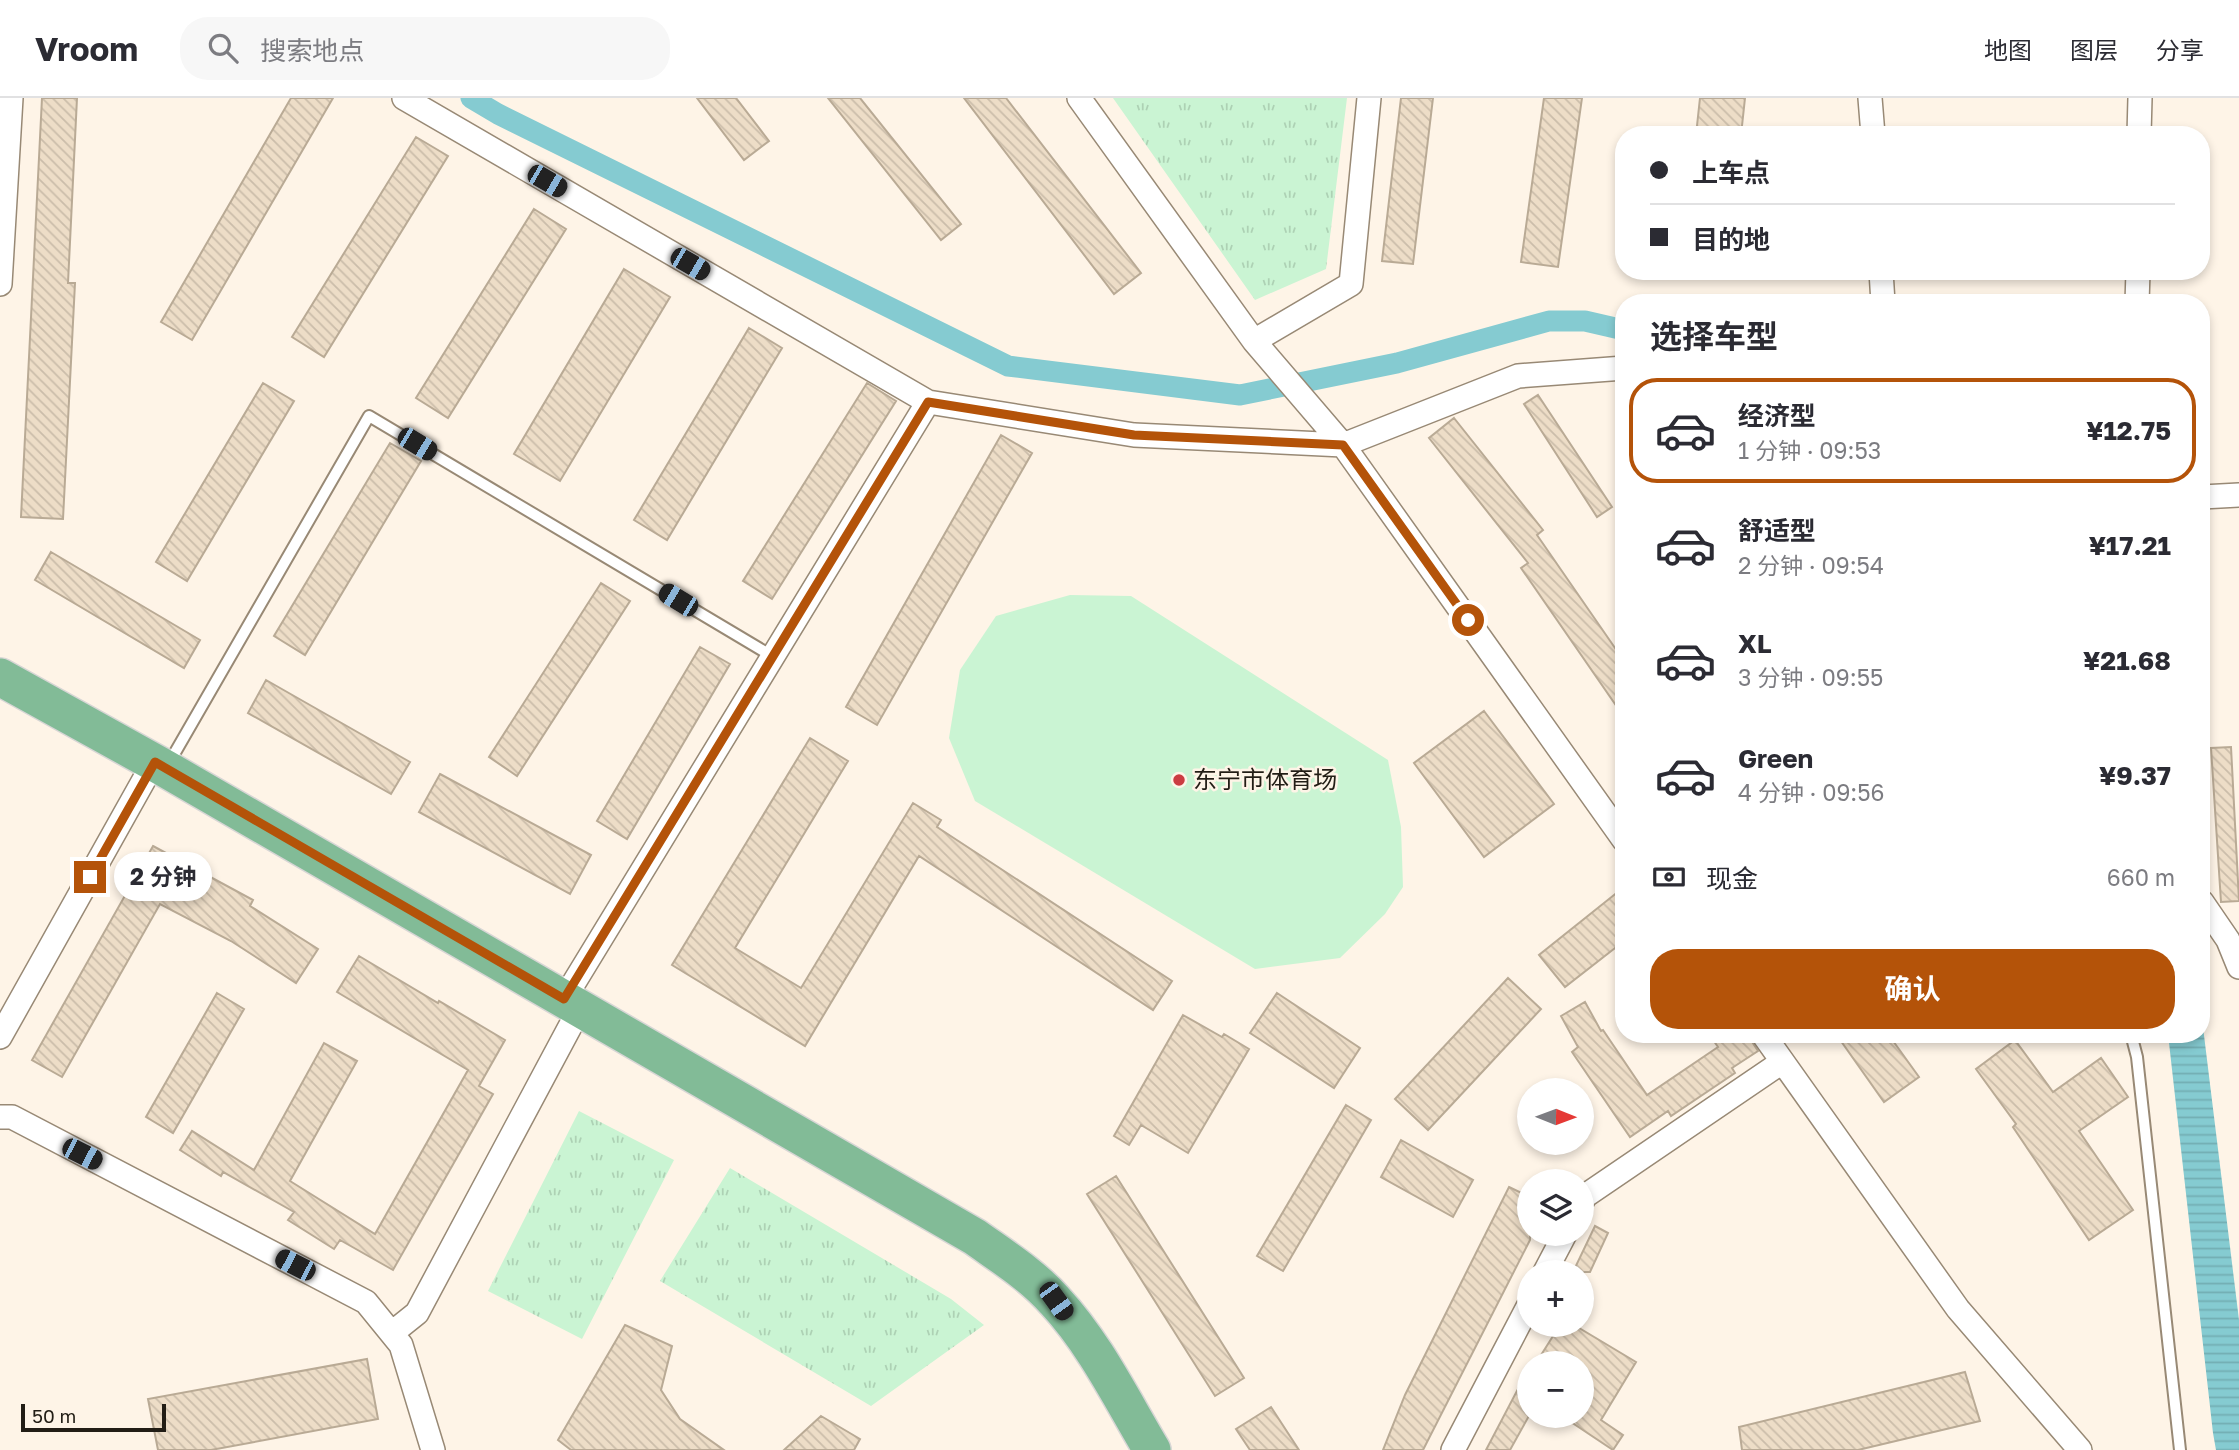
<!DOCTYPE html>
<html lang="zh">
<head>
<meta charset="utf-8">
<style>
	body { margin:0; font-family:"Golos Text","Noto Sans SC",sans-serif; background:#f7f7f7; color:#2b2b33; height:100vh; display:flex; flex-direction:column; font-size:26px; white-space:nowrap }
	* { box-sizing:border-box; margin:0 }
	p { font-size:23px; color:#7c7c81 }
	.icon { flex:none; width:38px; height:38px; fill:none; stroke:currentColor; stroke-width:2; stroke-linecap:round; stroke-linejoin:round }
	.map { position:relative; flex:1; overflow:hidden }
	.panel { position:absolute; left:1615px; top:196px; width:595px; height:749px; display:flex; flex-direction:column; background:#fff; border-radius:28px; box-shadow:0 4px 10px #0003 }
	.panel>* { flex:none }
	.hud { position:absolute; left:1615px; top:28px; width:595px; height:154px; border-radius:28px; box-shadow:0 4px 10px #0003; display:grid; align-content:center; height:154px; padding:0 35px; background:#fff }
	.needle { width:46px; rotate:91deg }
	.controls { position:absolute; left:1517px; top:980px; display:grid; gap:14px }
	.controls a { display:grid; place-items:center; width:77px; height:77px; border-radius:50%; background:#fff; box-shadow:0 4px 10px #0003; font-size:35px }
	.scale { position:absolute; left:21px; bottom:18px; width:145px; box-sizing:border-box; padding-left:7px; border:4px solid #221d15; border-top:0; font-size:19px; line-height:24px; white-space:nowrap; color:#221d15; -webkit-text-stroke:5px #fef4e7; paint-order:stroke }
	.end { position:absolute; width:32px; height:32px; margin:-16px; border:9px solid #b45309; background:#fff; box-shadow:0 0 0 4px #fff }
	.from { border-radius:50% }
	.bubble { position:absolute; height:49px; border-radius:24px; background:#fff; box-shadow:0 4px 10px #0003; font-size:23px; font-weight:700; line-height:49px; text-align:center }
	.car { position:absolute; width:21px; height:42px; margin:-21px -10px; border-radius:9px; box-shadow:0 0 5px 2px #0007; background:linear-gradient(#222 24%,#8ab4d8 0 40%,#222 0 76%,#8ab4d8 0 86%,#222 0) }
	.hud b { display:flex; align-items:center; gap:24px; height:66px; font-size:26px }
	.hud b+b { border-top:2px solid #e1e1e2 }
	.hud i { width:18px; height:18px; background:#2b2b33 }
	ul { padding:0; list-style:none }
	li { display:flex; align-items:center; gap:21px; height:105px; margin:0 14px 10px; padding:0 21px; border:4px solid transparent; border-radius:28px }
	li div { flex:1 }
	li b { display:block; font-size:26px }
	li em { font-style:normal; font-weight:700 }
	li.current { border-color:#b45309 }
	li>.icon { width:63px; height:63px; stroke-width:1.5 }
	h2 { padding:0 35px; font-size:32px; line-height:84px }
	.pay { display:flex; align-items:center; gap:18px; height:77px; padding:0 35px; font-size:26px }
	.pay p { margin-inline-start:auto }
	.button { display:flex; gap:14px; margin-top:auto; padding:14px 35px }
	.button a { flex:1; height:80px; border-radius:28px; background:#b45309; color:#fff; font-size:28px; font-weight:700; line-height:80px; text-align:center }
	header { display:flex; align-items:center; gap:42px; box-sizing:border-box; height:98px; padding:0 35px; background:#fff; border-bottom:2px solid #e1e1e2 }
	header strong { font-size:33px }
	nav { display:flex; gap:38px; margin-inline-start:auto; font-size:24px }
	.search { width:490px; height:63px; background:#f7f7f7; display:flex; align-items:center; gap:18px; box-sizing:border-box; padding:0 24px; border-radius:28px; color:#7c7c81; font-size:26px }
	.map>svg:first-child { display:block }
</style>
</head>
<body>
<header>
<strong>Vroom</strong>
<div class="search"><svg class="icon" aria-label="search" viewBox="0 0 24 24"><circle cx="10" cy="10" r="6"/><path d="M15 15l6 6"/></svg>搜索地点</div>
<nav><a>地图</a><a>图层</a><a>分享</a></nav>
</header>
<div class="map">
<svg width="2239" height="1352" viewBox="0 0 2239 1352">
	<defs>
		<pattern id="park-tufts" width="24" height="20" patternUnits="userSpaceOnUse" patternTransform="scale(1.75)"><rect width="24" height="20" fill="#caf4d3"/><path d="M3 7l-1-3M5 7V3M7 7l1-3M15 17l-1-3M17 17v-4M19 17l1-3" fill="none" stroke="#add1b4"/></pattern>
		<pattern id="water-rules" width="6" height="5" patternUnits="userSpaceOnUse" patternTransform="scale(1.75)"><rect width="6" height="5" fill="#85cbd1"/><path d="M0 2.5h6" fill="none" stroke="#73aeb3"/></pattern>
		<pattern id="building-back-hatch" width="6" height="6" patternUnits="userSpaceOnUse" patternTransform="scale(1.75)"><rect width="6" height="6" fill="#edddc7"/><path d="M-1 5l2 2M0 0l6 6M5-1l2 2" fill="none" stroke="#cbbdaa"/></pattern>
	</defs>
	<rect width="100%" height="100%" fill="#fef4e7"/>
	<path fill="#caf4d3" d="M 1070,497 L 1131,498 L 1388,662 L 1401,729 L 1403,789 L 1385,816 L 1340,860 L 1255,871 L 975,703 L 949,640 L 960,572 L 996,518 Z"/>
	<path fill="url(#park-tufts)" d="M 1113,0 L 1347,0 L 1326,171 L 1255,202 Z
		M 579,1013 L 674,1062 L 582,1241 L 488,1193 Z
		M 730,1070 L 951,1201 L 984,1227 L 871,1308 L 660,1183 Z"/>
	<path fill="url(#water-rules)" d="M 2202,921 L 2239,1222 L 2239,1352 L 2216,1352 L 2213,1335 L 2168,936 L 2202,936 Z"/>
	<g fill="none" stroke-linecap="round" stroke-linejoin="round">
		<path stroke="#85cbd1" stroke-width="21" d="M 471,0 L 498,16 L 1008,268 L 1240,297 L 1397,265 L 1549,223 L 1585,223 L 1624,232"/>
	</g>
	<path fill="url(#building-back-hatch)" stroke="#b9aa95" stroke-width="2" d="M 42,0 L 77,0 L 68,185 L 75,185 L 63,421 L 21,419 Z
		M 291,0 L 333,0 L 192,242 L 161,224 Z
		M 697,0 L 736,0 L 769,43 L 744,62 Z
		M 828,0 L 860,0 L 961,126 L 941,142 Z
		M 964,0 L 1006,0 L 1141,175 L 1114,196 Z
		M 1401,0 L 1433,0 L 1413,166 L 1382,163 Z
		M 1544,0 L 1582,0 L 1558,169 L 1521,164 Z
		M 1700,0 L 1745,0 L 1741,37 L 1696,37 Z
		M 416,39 L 448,58 L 324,259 L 292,239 Z
		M 534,111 L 566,131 L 448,320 L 416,300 Z
		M 624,171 L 670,199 L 560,383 L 514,356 Z
		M 749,230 L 782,250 L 667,442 L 634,422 Z
		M 263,285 L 294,303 L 187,483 L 156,464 Z
		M 867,285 L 896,303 L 772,501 L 743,483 Z
		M 1538,297 L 1612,409 L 1597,419 L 1524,306 Z
		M 1454,320 L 1543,432 L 1537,437 L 1624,563 L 1624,619 L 1521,470 L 1528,465 L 1429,340 Z
		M 1001,337 L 1032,355 L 877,627 L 846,609 Z
		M 390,345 L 421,363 L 305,557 L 274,538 Z
		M 51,454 L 200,542 L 184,570 L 35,482 Z
		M 601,485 L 630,503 L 517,678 L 489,659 Z
		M 700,549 L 730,566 L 627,741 L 597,723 Z
		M 266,582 L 410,664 L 391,696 L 248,615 Z
		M 1484,613 L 1554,706 L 1484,759 L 1414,665 Z
		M 810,640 L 848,663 L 735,850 L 801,890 L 913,705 L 941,722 L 937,729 L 1172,883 L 1153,912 L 919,758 L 805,948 L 672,867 Z
		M 2231,649 L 2239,803 L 2221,804 L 2211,650 Z
		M 440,676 L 591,757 L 570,796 L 419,714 Z
		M 153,748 L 253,802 L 250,808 L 318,851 L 296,885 L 231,843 L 160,806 L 62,979 L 32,962 Z
		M 1624,789 L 1624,843 L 1565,889 L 1539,857 Z
		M 359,858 L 438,905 L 439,903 L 505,942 L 479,988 L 493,996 L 393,1172 L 340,1142 L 334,1151 L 288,1122 L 294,1114 L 223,1074 L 221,1078 L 180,1052 L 192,1033 L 254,1072 L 324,945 L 357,963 L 290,1083 L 375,1136 L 468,972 L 337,894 Z
		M 1508,880 L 1541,911 L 1428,1032 L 1395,1001 Z
		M 217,895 L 244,911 L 173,1035 L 146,1019 Z
		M 1277,895 L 1360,950 L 1334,990 L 1250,935 Z
		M 1585,904 L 1601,933 L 1603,932 L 1647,997 L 1718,949 L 1709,936 L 1747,936 L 1758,953 L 1732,970 L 1735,975 L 1671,1018 L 1668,1013 L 1630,1039 L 1572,954 L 1578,949 L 1561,918 Z
		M 1183,917 L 1222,939 L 1224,936 L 1249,951 L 1188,1055 L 1141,1027 L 1129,1047 L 1114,1038 Z
		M 1836,936 L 1888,936 L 1919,979 L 1884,1004 Z
		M 2015,942 L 2053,994 L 2101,960 L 2128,999 L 2079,1033 L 2133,1112 L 2089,1142 L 2013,1029 L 2016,1026 L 1976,971 Z
		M 1346,1007 L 1371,1022 L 1283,1173 L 1257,1158 Z
		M 1401,1042 L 1473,1082 L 1453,1119 L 1381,1079 Z
		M 1116,1078 L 1244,1280 L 1215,1298 L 1087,1096 Z
		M 1509,1089 L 1530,1099 L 1530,1142 L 1423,1352 L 1383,1352 L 1405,1297 Z
		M 1595,1128 L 1608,1135 L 1590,1174 L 1573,1174 Z
		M 625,1227 L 672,1248 L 661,1292 L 680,1321 L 724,1352 L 571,1352 L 558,1342 Z
		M 1560,1227 L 1574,1227 L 1636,1264 L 1601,1322 L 1623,1337 L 1613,1352 L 1562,1318 L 1582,1318 L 1582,1265 L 1536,1265 Z
		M 367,1261 L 378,1321 L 211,1352 L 158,1352 L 148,1301 Z
		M 1530,1268 L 1530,1316 L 1510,1352 L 1486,1352 Z
		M 1965,1274 L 1980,1323 L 1858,1352 L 1742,1352 L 1739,1329 Z
		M 1271,1309 L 1299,1352 L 1250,1352 L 1236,1331 Z
		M 821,1318 L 860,1341 L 854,1352 L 784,1352 Z"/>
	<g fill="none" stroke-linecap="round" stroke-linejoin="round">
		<defs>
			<path id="service" d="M 169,665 L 369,318 L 772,558
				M 2131,936 L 2137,959 L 2180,1352"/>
			<path id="minor" d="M 404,0 L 928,304 L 1134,337 L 1343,347 L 1518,278 L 1624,270
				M 1079,0 L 1254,243 L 1343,347 L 1624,742
				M 1870,0 L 1873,37
				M 2139,37 L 2140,0
				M 1881,173 L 1883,205
				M 0,186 L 11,0
				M 2137,205 L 2138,173
				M 1254,243 L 1351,186 L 1369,0
				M 2202,399 L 2239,397
				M 2202,804 L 2228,842 L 2239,869
				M 564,901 L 928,304
				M 1763,936 L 1958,1211 L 2080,1352
				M 0,939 L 154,664
				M 0,1019 L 12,1019 L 366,1204 L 401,1247 L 433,1352
				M 1582,1104 L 1585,1098 L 1782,964
				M 1545,1174 L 1565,1136
				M 392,1235 L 417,1215 L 580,910
				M 1453,1352 L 1530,1205"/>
			<path id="trunk" d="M 0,579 L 166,671 L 975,1139 C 1003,1159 1032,1177 1055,1203 C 1095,1246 1122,1302 1152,1352"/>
		</defs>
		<use href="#service" stroke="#988975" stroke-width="14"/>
		<use href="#minor" stroke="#988975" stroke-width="26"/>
		<use href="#trunk" stroke="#d7d6d5" stroke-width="40"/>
		<use href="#service" stroke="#fff" stroke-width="10"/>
		<use href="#minor" stroke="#fff" stroke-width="23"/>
		<use href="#trunk" stroke="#82bb97" stroke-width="37"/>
	</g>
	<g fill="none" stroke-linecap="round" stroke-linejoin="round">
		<path stroke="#b45309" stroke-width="9" d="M 90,779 L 155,664 L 564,901 L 928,304 L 1134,337 L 1343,347 L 1468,522"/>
	</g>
	<circle fill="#cb3c41" stroke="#fef4e7" stroke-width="2.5" cx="1179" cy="682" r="7"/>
	<g text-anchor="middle" stroke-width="5" stroke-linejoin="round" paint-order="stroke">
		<g font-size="24" fill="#221d15" stroke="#fef4e7" text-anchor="start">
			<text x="1193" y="690">东宁市体育场</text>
		</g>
	</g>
</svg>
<div class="controls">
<a><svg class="needle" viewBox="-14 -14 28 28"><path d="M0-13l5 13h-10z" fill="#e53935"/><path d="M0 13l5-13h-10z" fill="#7c7c81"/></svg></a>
<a><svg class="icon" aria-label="layers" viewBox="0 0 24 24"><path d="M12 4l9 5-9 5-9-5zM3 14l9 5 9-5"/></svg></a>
<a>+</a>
<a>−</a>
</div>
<div class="scale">50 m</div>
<i class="end from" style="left:1468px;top:522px"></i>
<i class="end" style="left:90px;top:779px"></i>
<div class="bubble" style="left:114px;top:754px;width:98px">2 分钟</div>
<i class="car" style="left:547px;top:83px;rotate:120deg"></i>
<i class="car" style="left:690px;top:166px;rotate:120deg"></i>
<i class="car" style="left:417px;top:346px;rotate:121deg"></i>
<i class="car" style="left:678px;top:502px;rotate:301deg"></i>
<i class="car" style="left:82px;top:1056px;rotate:117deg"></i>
<i class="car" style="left:295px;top:1167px;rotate:297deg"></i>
<i class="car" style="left:1056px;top:1203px;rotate:144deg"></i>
<div class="hud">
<b><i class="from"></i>上车点</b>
<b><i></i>目的地</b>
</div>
<section class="panel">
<h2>选择车型</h2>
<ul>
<li class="current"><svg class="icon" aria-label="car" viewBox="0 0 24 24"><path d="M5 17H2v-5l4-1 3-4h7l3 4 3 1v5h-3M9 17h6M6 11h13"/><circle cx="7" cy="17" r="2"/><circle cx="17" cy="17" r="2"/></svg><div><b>经济型</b><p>1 分钟 · 09:53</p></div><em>¥12.75</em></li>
<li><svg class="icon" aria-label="car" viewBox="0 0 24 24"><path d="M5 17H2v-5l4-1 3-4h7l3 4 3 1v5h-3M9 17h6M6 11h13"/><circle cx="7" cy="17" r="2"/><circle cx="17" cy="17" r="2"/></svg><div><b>舒适型</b><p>2 分钟 · 09:54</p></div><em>¥17.21</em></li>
<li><svg class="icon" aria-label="car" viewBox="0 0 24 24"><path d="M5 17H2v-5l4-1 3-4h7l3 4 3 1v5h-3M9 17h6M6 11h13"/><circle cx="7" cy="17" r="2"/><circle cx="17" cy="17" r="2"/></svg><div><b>XL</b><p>3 分钟 · 09:55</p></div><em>¥21.68</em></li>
<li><svg class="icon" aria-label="car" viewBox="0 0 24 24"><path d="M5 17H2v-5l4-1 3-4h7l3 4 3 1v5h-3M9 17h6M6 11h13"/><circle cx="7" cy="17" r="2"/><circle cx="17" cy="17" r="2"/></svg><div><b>Green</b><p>4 分钟 · 09:56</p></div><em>¥9.37</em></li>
</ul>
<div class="pay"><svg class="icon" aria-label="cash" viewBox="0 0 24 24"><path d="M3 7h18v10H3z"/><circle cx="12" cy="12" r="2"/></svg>现金<p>660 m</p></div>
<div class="button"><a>确认</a></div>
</section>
</div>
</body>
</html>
